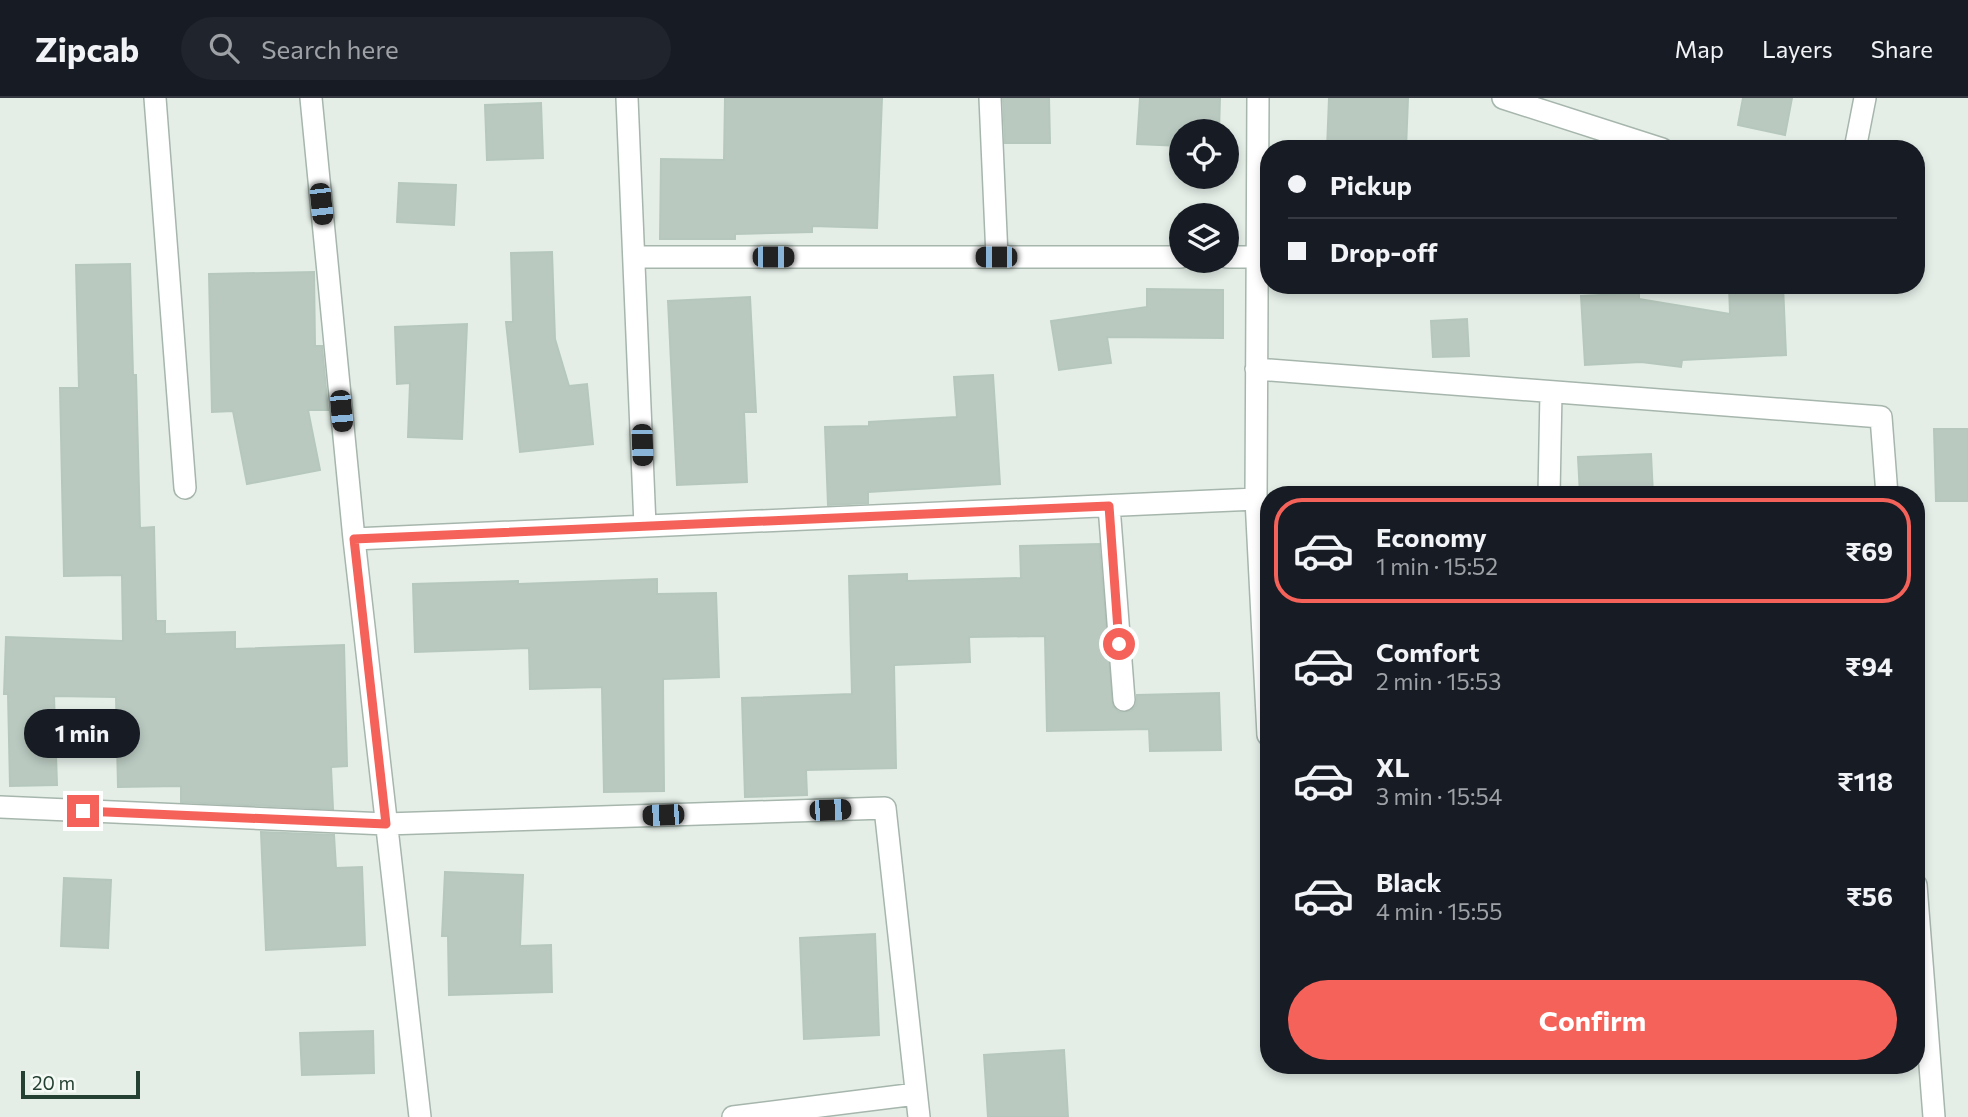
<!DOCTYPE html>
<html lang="en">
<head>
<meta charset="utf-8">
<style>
	body { margin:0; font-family:Commissioner,sans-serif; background:#20242c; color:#f1f3f6; height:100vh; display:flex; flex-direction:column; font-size:26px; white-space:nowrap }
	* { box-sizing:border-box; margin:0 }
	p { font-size:23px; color:#9ea1a6 }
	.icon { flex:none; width:38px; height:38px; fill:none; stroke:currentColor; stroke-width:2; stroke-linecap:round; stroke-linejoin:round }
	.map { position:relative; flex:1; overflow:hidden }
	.details { position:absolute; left:1260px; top:388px; width:665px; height:588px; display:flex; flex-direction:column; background:#171b24; border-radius:28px; box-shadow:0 4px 10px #0003 }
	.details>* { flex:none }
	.hud { position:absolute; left:1260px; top:42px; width:665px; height:154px; border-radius:28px; box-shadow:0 4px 10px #0003; display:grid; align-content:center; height:154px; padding:0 28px; background:#171b24 }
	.controls { position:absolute; left:1169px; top:21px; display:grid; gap:14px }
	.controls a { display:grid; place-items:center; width:70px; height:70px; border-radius:50%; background:#171b24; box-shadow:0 4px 10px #0003; font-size:35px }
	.scale { position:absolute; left:21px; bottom:18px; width:119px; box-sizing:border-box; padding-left:7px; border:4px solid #234032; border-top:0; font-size:19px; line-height:24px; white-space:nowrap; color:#234032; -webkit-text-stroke:5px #f5faf6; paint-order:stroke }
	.end { position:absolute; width:32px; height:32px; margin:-16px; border:9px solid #f5625a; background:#fff; box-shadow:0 0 0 4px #fff }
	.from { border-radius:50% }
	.bubble { position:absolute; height:49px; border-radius:24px; background:#171b24; box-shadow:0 4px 10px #0003; font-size:23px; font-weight:700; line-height:49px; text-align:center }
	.car { position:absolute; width:21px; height:42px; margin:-21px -10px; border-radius:9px; box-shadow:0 0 5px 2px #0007; background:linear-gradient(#222 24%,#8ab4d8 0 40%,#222 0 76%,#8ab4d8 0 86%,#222 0) }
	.hud b { display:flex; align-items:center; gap:24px; height:66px; font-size:26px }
	.hud b+b { border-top:2px solid #363941 }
	.hud i { width:18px; height:18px; background:#f1f3f6 }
	ul { padding:12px 0 0; list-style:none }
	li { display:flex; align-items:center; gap:21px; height:105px; margin:0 14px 10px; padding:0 14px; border:4px solid transparent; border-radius:28px }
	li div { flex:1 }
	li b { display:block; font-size:26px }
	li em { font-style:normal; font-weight:700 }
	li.current { border-color:#f5625a }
	li>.icon { width:63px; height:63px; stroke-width:1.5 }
	.primary-button { display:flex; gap:14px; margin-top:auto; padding:14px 28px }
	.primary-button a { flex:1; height:80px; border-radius:42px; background:#f5625a; color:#fff; font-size:28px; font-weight:700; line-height:80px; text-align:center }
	header { display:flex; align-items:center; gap:42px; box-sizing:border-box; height:98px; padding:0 35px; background:#171b24; border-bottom:2px solid #363941 }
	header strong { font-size:33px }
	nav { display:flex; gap:38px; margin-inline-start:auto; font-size:24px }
	.search { width:490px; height:63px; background:#20242c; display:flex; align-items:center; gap:18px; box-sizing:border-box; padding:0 24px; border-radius:38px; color:#9ea1a6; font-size:26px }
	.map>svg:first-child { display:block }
</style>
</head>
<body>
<header>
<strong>Zipcab</strong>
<div class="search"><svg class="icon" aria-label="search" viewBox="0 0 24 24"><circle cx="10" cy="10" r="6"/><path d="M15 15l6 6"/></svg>Search here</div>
<nav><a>Map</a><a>Layers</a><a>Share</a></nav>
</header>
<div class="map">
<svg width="1968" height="1019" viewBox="0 0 1968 1019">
	<rect width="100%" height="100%" fill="#e4eee7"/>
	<path fill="#b9c9c0" stroke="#b6c8bd" stroke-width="2" d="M 725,0 L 882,0 L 877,130 L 812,128 L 812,134 L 735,136 L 735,141 L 660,141 L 661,61 L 724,62 Z
		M 1003,0 L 1049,0 L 1050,45 L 1005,45 Z
		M 1140,0 L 1220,0 L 1219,33 L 1181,33 L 1181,48 L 1137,46 Z
		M 1329,0 L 1408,0 L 1406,51 L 1327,51 Z
		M 1743,0 L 1792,0 L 1785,37 L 1738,27 Z
		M 541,5 L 543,60 L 487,62 L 485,7 Z
		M 399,85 L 456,87 L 454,127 L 397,124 Z
		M 552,154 L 555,241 L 569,288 L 587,286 L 593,346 L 520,354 L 506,224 L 513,224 L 511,155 Z
		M 130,166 L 133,277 L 136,277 L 140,430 L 154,429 L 156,523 L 165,523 L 165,536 L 235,534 L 235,551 L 344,547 L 347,668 L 331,669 L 333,711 L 181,704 L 181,688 L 118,689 L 116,599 L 54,598 L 57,687 L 10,688 L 8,596 L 4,596 L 6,539 L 123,543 L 122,477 L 64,478 L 60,290 L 79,290 L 76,167 Z
		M 314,174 L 315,248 L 322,248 L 328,312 L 308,312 L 320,372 L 247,386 L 233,313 L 212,314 L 209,176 Z
		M 1729,187 L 1783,187 L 1786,257 L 1682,262 L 1681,269 L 1641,264 L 1585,267 L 1581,198 L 1639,195 L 1639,201 L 1730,216 Z
		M 1147,191 L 1223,192 L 1223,240 L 1107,239 L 1111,265 L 1059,272 L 1051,223 L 1147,209 Z
		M 750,199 L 756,314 L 744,314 L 747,384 L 677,387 L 668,203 Z
		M 1467,221 L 1469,258 L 1433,259 L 1431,223 Z
		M 467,226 L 462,341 L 408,339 L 410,285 L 397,286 L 395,229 Z
		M 993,277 L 1000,386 L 868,394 L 868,405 L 828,407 L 825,329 L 869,328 L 869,324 L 957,319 L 954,279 Z
		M 1934,331 L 1968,331 L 1968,403 L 1936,403 Z
		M 1651,356 L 1653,397 L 1580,397 L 1578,359 Z
		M 1099,446 L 1113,609 L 1119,614 L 1131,613 L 1136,607 L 1137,597 L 1219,595 L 1221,652 L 1150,653 L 1149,631 L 1047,633 L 1045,538 L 969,539 L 970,564 L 894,567 L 896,670 L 806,672 L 807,697 L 745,699 L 742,600 L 852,596 L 849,478 L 907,476 L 907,483 L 1021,480 L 1020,448 Z
		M 657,481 L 657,496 L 716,495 L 719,579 L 663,581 L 664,693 L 604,694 L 602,589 L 530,591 L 529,550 L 415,554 L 413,486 L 518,483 L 518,486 Z
		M 261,734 L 334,737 L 336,770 L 362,769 L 365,847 L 266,852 Z
		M 445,774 L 523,777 L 520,848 L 551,847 L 552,894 L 449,897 L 448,838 L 442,838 Z
		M 64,780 L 111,782 L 108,850 L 61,848 Z
		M 875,836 L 879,937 L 804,941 L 800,840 Z
		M 373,933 L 374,975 L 302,977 L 300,935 Z
		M 1064,952 L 1068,1019 L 988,1019 L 984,957 Z"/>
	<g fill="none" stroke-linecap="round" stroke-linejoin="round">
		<defs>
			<path id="minor" d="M 155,0 L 185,390
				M 311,0 L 354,441
				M 627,0 L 645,428
				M 990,0 L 997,159
				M 1503,0 L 1662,51
				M 1855,51 L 1865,0
				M 634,159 L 1181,159
				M 1227,159 L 1257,159
				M 1256,271 L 1881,319 L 1887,397
				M 1549,397 L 1551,294
				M 1256,401 L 1268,637
				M 1109,408 L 1124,602
				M 0,709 L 386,726 L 885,710 L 919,1019
				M 1916,787 L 1934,1019
				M 420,1019 L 354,441 L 1256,401 L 1258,0
				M 733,1019 L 916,996"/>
		</defs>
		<use href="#minor" stroke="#a6b6ad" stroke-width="24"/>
		<use href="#minor" stroke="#fff" stroke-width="21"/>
	</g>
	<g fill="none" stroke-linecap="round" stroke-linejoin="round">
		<path stroke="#f5625a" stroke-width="9" d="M 83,713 L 386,726 L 354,441 L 1109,408 L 1119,546"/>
	</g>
</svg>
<div class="controls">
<a><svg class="icon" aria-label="locate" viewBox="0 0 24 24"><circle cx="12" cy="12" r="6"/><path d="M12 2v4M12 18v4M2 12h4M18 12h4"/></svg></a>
<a><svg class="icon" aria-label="layers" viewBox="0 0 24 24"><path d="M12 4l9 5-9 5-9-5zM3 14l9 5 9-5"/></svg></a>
</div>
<div class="scale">20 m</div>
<i class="end from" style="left:1119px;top:546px"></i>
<i class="end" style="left:83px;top:713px"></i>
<div class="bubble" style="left:24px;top:611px;width:116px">1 min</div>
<i class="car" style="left:321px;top:106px;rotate:174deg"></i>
<i class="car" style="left:773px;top:159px;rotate:90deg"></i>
<i class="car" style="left:996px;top:159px;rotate:270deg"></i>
<i class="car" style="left:341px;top:313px;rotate:175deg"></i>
<i class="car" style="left:642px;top:347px;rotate:178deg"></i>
<i class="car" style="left:830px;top:712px;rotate:88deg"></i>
<i class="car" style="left:663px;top:717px;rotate:268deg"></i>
<div class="hud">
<b><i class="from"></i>Pickup</b>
<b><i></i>Drop-off</b>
</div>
<section class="details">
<ul>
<li class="current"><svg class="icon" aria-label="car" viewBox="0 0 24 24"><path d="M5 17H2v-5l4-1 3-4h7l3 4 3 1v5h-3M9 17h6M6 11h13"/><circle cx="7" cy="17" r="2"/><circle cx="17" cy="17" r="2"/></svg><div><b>Economy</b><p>1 min · 15:52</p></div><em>₹69</em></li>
<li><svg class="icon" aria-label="car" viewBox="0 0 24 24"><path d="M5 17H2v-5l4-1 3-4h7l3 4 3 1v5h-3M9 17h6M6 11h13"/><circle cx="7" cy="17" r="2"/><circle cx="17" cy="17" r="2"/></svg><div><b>Comfort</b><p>2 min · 15:53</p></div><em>₹94</em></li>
<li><svg class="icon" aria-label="car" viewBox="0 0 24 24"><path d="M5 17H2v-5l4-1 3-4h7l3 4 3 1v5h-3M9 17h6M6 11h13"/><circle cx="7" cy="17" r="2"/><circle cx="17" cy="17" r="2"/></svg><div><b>XL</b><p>3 min · 15:54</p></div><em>₹118</em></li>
<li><svg class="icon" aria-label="car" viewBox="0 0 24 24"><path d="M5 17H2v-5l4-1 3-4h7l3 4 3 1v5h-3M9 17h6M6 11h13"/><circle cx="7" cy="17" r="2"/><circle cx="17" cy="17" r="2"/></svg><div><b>Black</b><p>4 min · 15:55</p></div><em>₹56</em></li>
</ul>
<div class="primary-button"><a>Confirm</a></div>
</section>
</div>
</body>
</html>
